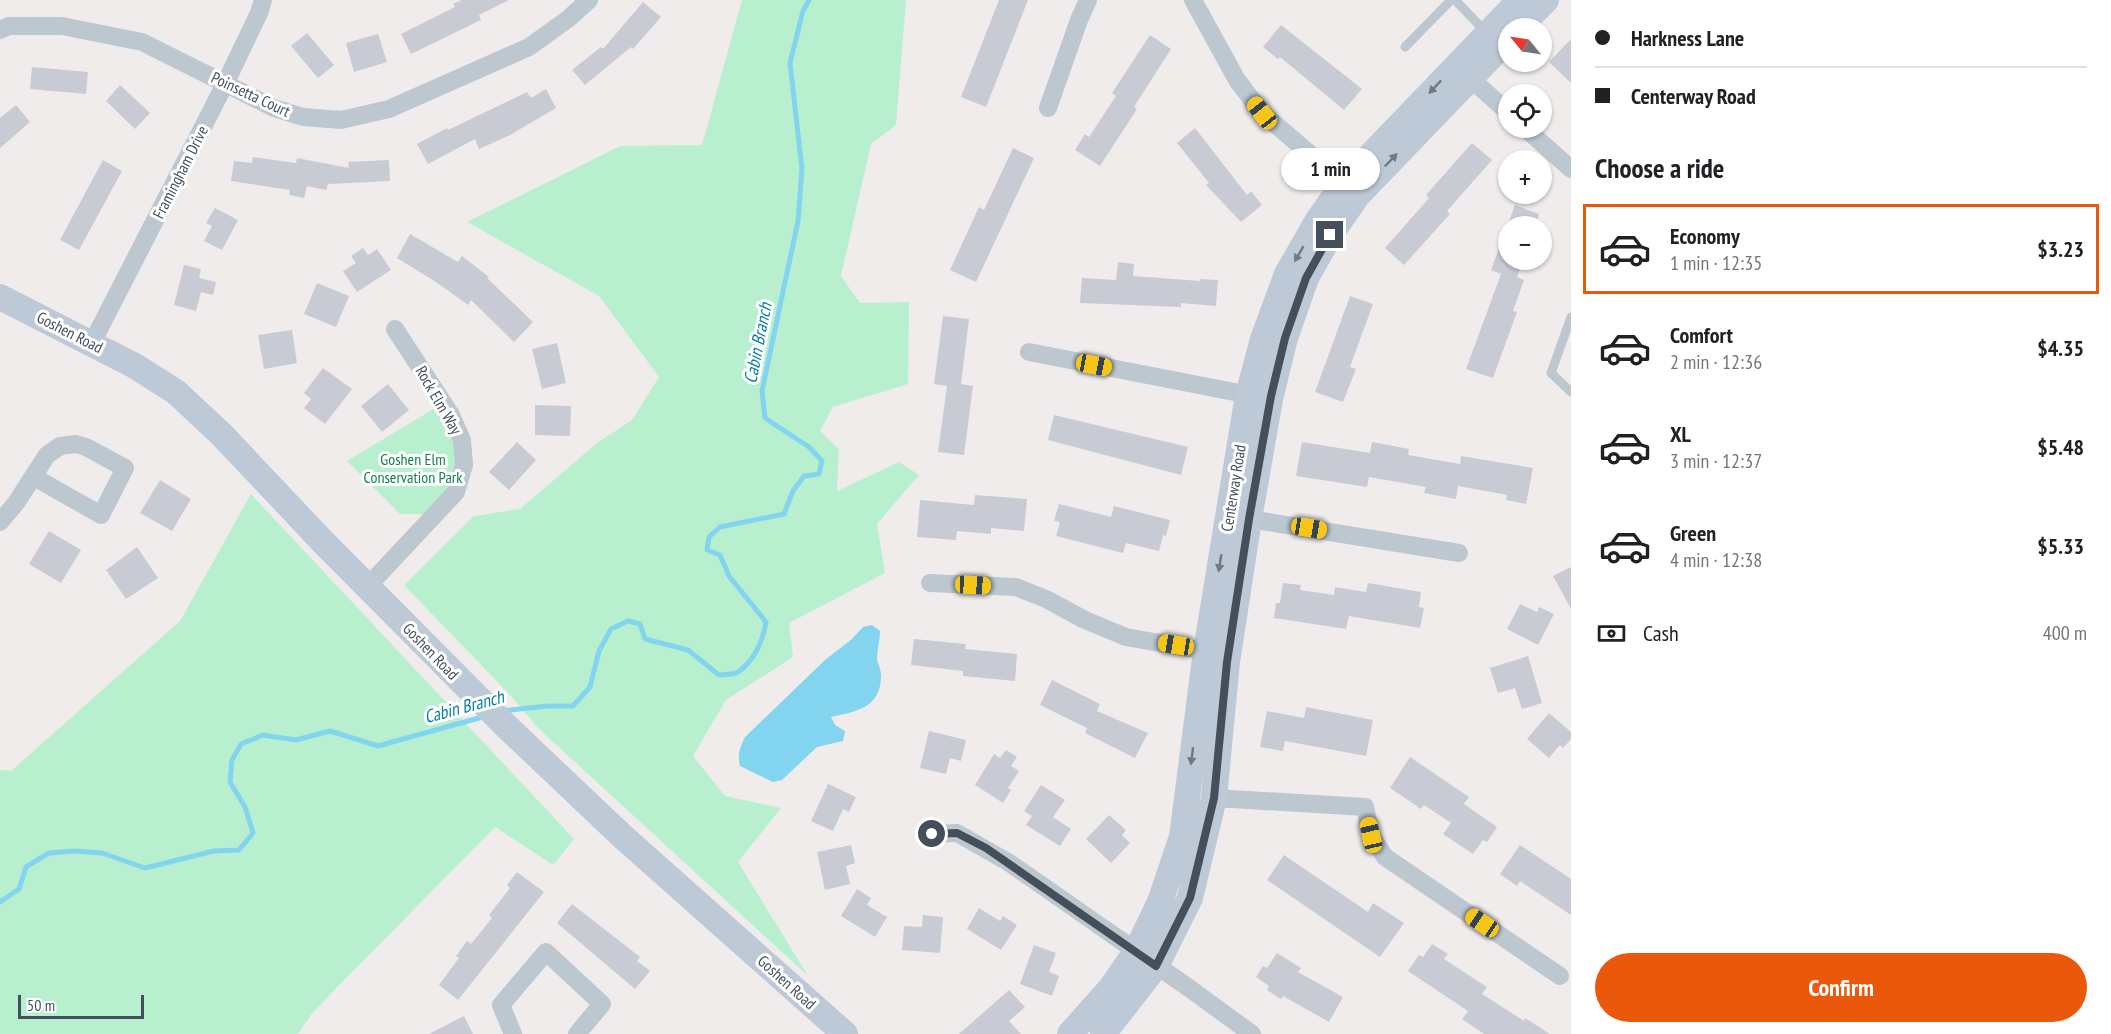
<!DOCTYPE html>
<html lang="en">
<head>
<meta charset="utf-8">
<style>
	body { margin:0; font-family:"PT Sans Narrow",sans-serif; background:#f2f2f2; color:#202124; height:100vh; display:flex; flex-direction:column; font-size:22px; white-space:nowrap }
	* { box-sizing:border-box; margin:0 }
	p { font-size:20px; color:#757577 }
	.icon { flex:none; width:33px; height:33px; fill:none; stroke:currentColor; stroke-width:2; stroke-linecap:round; stroke-linejoin:round }
	.map { position:relative; flex:1; overflow:hidden }
	.sheet { display:flex; flex-direction:column; background:#fff; width:540px }
	.sheet>* { flex:none }
	.guide { display:grid; align-content:center; height:132px; padding:0 24px; background:#fff }
	.needle { width:39px; rotate:300deg }
	.controls { position:absolute; left:1498px; top:18px; display:grid; gap:12px }
	.controls a { display:grid; place-items:center; width:54px; height:54px; border-radius:50%; background:#fff; box-shadow:0 2px 4px #0004; font-size:30px }
	.scale { position:absolute; left:18px; bottom:15px; width:126px; box-sizing:border-box; padding-left:6px; border:3px solid #444f5b; border-top:0; font-size:16px; line-height:21px; white-space:nowrap; color:#444f5b; -webkit-text-stroke:4px #fff; paint-order:stroke }
	.end { position:absolute; width:27px; height:27px; margin:-14px; border:8px solid #444f5b; background:#fff; box-shadow:0 0 0 3px #fff }
	.from { border-radius:50% }
	.bubble { position:absolute; height:42px; border-radius:21px; background:#fff; box-shadow:0 2px 4px #0004; font-size:20px; font-weight:600; line-height:42px; text-align:center }
	.car { position:absolute; width:18px; height:36px; margin:-18px -9px; border-radius:8px; box-shadow:0 0 4px 2px #0007; background:linear-gradient(#f5c518 24%,#345 0 40%,#f5c518 0 76%,#345 0 86%,#f5c518 0) }
	.guide b { display:flex; align-items:center; gap:21px; height:57px; font-size:22px }
	.guide b+b { border-top:2px solid #e0e0e0 }
	.guide i { width:15px; height:15px; background:#202124 }
	ul { padding:0; list-style:none }
	li { display:flex; align-items:center; gap:18px; height:90px; margin:0 12px 9px; padding:0 12px; border:3px solid transparent; border-radius:0px }
	li div { flex:1 }
	li b { display:block; font-size:22px }
	li em { font-style:normal; font-weight:600 }
	li.active { border-color:#ea580c }
	li>.icon { width:54px; height:54px; stroke-width:1.5 }
	h2 { padding:0 24px; font-size:27px; line-height:72px }
	.pay { display:flex; align-items:center; gap:15px; height:66px; padding:0 24px; font-size:22px }
	.pay p { margin-inline-start:auto }
	.primary-button { display:flex; gap:12px; margin-top:auto; padding:12px 24px }
	.primary-button a { flex:1; height:69px; border-radius:36px; background:#ea580c; color:#fff; font-size:24px; font-weight:600; line-height:69px; text-align:center }
	main { display:flex; flex:1; min-height:0 }
	.map>svg:first-child { display:block }
</style>
</head>
<body>
<main>
<div class="map">
<svg width="1571" height="1034" viewBox="0 0 1571 1034">
	<rect width="100%" height="100%" fill="#f0ecec"/>
	<path fill="#b8f0cf" d="M 742,0 L 906,0 L 896,125 L 871,144 L 841,276 L 860,303 L 909,302 L 908,384 L 833,407 L 820,431 L 839,450 L 837,491 L 899,462 L 919,475 L 877,524 L 885,573 L 789,623 L 793,657 L 726,700 L 693,756 L 725,796 L 781,808 L 738,862 L 808,976 L 539,729 L 511,696 L 404,585 L 474,516 L 520,509 L 597,443 L 632,420 L 659,377 L 599,296 L 467,222 L 620,146 L 702,145 Z
		M 437,407 L 453,437 L 456,463 L 450,486 L 427,514 L 400,514 L 347,461 Z
		M 251,494 L 574,839 L 553,865 L 495,827 L 313,1012 L 298,1034 L 0,1034 L 0,770 L 11,771 L 180,621 Z"/>
	<path fill="#83d5ef" d="M 872,625 L 880,631 C 880,640 877,650 877,659 C 878,665 882,671 881,678 C 880,708 855,712 831,717 L 835,725 L 845,731 L 843,741 L 817,747 L 782,780 L 773,782 L 740,766 C 737,754 740,748 745,737 L 825,660 L 852,639 L 863,627 Z"/>
	<g fill="none" stroke-linecap="round" stroke-linejoin="round">
		<path stroke="#83d5ef" stroke-width="5" d="M 501,711 L 548,706 L 573,706 L 590,687 L 599,651 L 611,629 L 628,621 L 640,624 L 645,639 L 688,650 L 719,675 C 725,674 733,675 738,672 C 754,661 763,641 766,622 L 729,576 L 720,555 L 707,550 L 709,537 L 720,527 L 784,514 L 793,491 L 804,476 L 819,474 L 822,461 L 809,447 L 765,418 L 762,391 L 798,221 L 802,169 L 790,63 L 803,11 L 809,0
			M 0,902 L 19,889 L 26,867 L 49,853 L 74,851 L 102,853 L 145,868 L 214,851 L 239,850 L 253,833 L 245,807 L 230,782 L 232,760 L 241,744 L 263,735 L 296,740 L 330,731 L 378,746 L 486,716"/>
	</g>
	<path fill="#c8cbd3" d="M 462,0 L 509,0 L 479,15 L 481,20 L 411,54 L 401,34 L 455,7 L 453,4 Z
		M 999,0 L 1028,0 L 986,107 L 961,97 Z
		M 643,2 L 661,17 L 633,49 L 631,47 L 585,85 L 572,70 L 601,47 L 603,49 Z
		M 1281,25 L 1362,89 L 1344,110 L 1280,57 L 1278,59 L 1263,47 Z
		M 307,33 L 334,65 L 318,78 L 291,46 Z
		M 378,34 L 387,62 L 354,72 L 346,43 Z
		M 1150,35 L 1171,49 L 1134,107 L 1137,109 L 1100,166 L 1075,150 L 1085,134 L 1089,137 L 1116,96 L 1112,93 Z
		M 1571,39 L 1571,83 L 1549,62 Z
		M 32,67 L 88,72 L 86,94 L 30,89 Z
		M 120,85 L 150,113 L 135,129 L 106,101 Z
		M 546,89 L 556,108 L 510,135 L 479,149 L 475,139 L 428,164 L 417,144 L 447,128 L 448,130 L 527,92 L 531,98 Z
		M 16,105 L 30,122 L 0,148 L 0,118 Z
		M 1195,128 L 1247,195 L 1251,191 L 1262,205 L 1241,222 L 1206,185 L 1209,183 L 1177,143 Z
		M 1472,143 L 1492,160 L 1447,211 L 1450,214 L 1404,265 L 1385,248 L 1429,198 L 1426,195 Z
		M 1013,148 L 1034,158 L 976,282 L 950,270 L 979,207 L 984,210 Z
		M 253,157 L 296,163 L 297,158 L 349,168 L 348,162 L 389,160 L 390,181 L 328,184 L 326,190 L 307,186 L 304,198 L 289,195 L 290,190 L 231,181 L 234,161 L 252,163 Z
		M 103,160 L 122,171 L 79,250 L 60,240 Z
		M 1515,205 L 1539,214 L 1535,226 L 1509,226 L 1509,260 L 1523,260 L 1517,277 L 1524,280 L 1513,311 L 1517,312 L 1493,378 L 1466,369 L 1501,274 L 1491,270 Z
		M 215,208 L 238,220 L 222,250 L 204,241 L 212,226 L 206,223 Z
		M 410,234 L 458,262 L 462,256 L 489,277 L 487,278 L 533,322 L 514,342 L 471,300 L 468,305 L 436,282 L 397,258 Z
		M 363,248 L 368,255 L 377,249 L 391,270 L 357,292 L 343,271 L 356,263 L 351,256 Z
		M 1118,262 L 1134,264 L 1133,276 L 1200,281 L 1200,279 L 1218,280 L 1216,306 L 1181,303 L 1181,307 L 1080,303 L 1082,278 L 1116,280 Z
		M 184,265 L 201,269 L 199,278 L 216,282 L 213,295 L 201,292 L 196,311 L 174,305 Z
		M 317,283 L 349,296 L 336,327 L 304,314 Z
		M 1350,296 L 1373,304 L 1350,367 L 1356,369 L 1343,402 L 1315,392 Z
		M 943,316 L 969,319 L 961,384 L 973,386 L 964,455 L 938,452 L 947,386 L 934,384 Z
		M 292,330 L 297,363 L 264,369 L 258,335 Z
		M 557,343 L 566,383 L 542,389 L 532,349 Z
		M 323,368 L 352,389 L 325,424 L 304,408 L 311,399 L 304,393 Z
		M 388,384 L 409,410 L 382,432 L 361,406 Z
		M 535,405 L 571,406 L 570,436 L 535,435 Z
		M 1054,415 L 1188,447 L 1181,475 L 1048,440 Z
		M 517,442 L 536,460 L 509,490 L 489,472 Z
		M 1302,442 L 1370,453 L 1372,442 L 1409,449 L 1408,455 L 1460,464 L 1461,456 L 1533,468 L 1526,504 L 1506,500 L 1507,495 L 1458,486 L 1456,499 L 1424,493 L 1426,487 L 1369,477 L 1367,487 L 1296,476 Z
		M 160,480 L 191,499 L 172,531 L 140,513 Z
		M 975,495 L 1027,499 L 1024,531 L 991,528 L 991,534 L 957,531 L 956,540 L 917,537 L 920,500 L 974,505 Z
		M 1059,504 L 1111,517 L 1114,506 L 1170,520 L 1166,536 L 1163,535 L 1159,551 L 1126,543 L 1123,553 L 1056,536 L 1060,522 L 1054,521 Z
		M 49,531 L 81,550 L 61,583 L 29,564 Z
		M 137,547 L 158,578 L 126,599 L 106,570 Z
		M 1571,567 L 1571,609 L 1553,576 Z
		M 1283,583 L 1301,585 L 1300,590 L 1334,595 L 1335,587 L 1366,592 L 1368,583 L 1421,592 L 1419,607 L 1424,608 L 1420,628 L 1349,616 L 1346,629 L 1274,618 L 1276,603 L 1280,603 Z
		M 1520,604 L 1537,612 L 1539,607 L 1554,614 L 1538,645 L 1507,629 Z
		M 914,639 L 966,644 L 965,649 L 1017,654 L 1015,681 L 963,676 L 963,671 L 911,665 Z
		M 1528,656 L 1542,703 L 1522,709 L 1515,688 L 1498,693 L 1490,668 Z
		M 1052,680 L 1100,704 L 1097,711 L 1148,733 L 1135,758 L 1085,733 L 1087,728 L 1040,705 Z
		M 1306,707 L 1373,720 L 1366,756 L 1285,741 L 1283,751 L 1260,747 L 1267,711 L 1304,718 Z
		M 1549,713 L 1571,732 L 1571,739 L 1563,748 L 1560,745 L 1549,758 L 1527,739 Z
		M 929,731 L 966,740 L 961,761 L 950,758 L 946,774 L 920,768 Z
		M 1006,750 L 1017,757 L 1011,766 L 1019,771 L 1008,788 L 1011,790 L 1003,803 L 975,785 L 994,754 L 1000,758 Z
		M 1410,757 L 1469,797 L 1464,804 L 1497,827 L 1487,842 L 1483,840 L 1473,854 L 1443,834 L 1451,823 L 1424,805 L 1421,809 L 1390,788 Z
		M 828,784 L 856,797 L 849,812 L 843,809 L 833,831 L 811,821 Z
		M 1041,785 L 1065,800 L 1053,817 L 1071,829 L 1060,846 L 1026,825 L 1032,816 L 1024,811 Z
		M 1109,815 L 1126,830 L 1122,835 L 1130,843 L 1111,863 L 1086,839 Z
		M 851,845 L 855,863 L 846,866 L 850,884 L 825,890 L 817,852 Z
		M 1520,845 L 1571,879 L 1571,915 L 1520,881 L 1517,886 L 1500,874 Z
		M 1284,855 L 1368,912 L 1373,903 L 1404,923 L 1380,957 L 1267,880 Z
		M 517,872 L 544,892 L 458,1000 L 439,985 L 459,958 L 456,956 L 467,941 L 471,944 L 492,918 L 489,915 L 510,888 L 507,885 Z
		M 857,889 L 871,898 L 867,905 L 887,917 L 875,937 L 841,916 Z
		M 572,904 L 640,957 L 637,961 L 650,971 L 635,989 L 557,923 Z
		M 979,908 L 1000,921 L 1003,916 L 1017,925 L 1001,950 L 967,929 Z
		M 923,915 L 943,917 L 940,953 L 902,950 L 904,926 L 922,927 Z
		M 1432,944 L 1448,954 L 1444,959 L 1487,987 L 1482,994 L 1524,1021 L 1525,1018 L 1550,1034 L 1484,1034 L 1462,1019 L 1468,1011 L 1408,971 L 1419,955 L 1423,957 Z
		M 1034,945 L 1056,953 L 1049,972 L 1059,976 L 1052,996 L 1020,984 Z
		M 1277,953 L 1301,968 L 1298,972 L 1343,997 L 1329,1022 L 1283,996 L 1281,999 L 1267,990 L 1269,986 L 1256,977 L 1263,966 L 1267,968 Z
		M 1009,990 L 1025,1007 L 1009,1021 L 1021,1034 L 959,1034 Z
		M 464,1016 L 473,1034 L 429,1034 Z"/>
	<g fill="none" stroke-linecap="round" stroke-linejoin="round">
		<path stroke="#bcc7d0" stroke-width="9" d="M 1455,0 L 1486,32
			M 1405,47 L 1451,0
			M 1571,317 L 1551,373 L 1571,392"/>
		<path stroke="#bcc7d0" stroke-width="18" d="M 1193,0 L 1237,80 L 1262,113 L 1351,189
			M 0,30 L 9,26 L 62,26 L 142,42 L 274,108 L 303,117 L 341,120 L 389,109 L 529,47 L 568,19 L 589,0
			M 1461,70 L 1509,113
			M 1048,108 L 1079,20 L 1088,0
			M 1525,128 L 1571,169
			M 92,343 L 226,82 L 259,13 L 263,0
			M 1029,352 L 1260,397
			M 1249,519 L 1459,553
			M 0,522 L 16,503 L 47,455 L 60,446 L 76,444 L 86,447 L 125,468 L 101,515 L 34,477
			M 930,583 L 1016,587 L 1046,599 L 1085,620 L 1126,637 L 1216,653
			M 368,586 L 456,492 L 464,465 L 462,440 L 451,415 L 395,329
			M 1214,798 L 1365,807 L 1371,835 L 1385,857 L 1560,976
			M 932,834 L 957,833 L 1008,862 L 1189,988 L 1252,1034
			M 513,1034 L 501,1005 L 546,952 L 602,1004 L 577,1034"/>
		<path stroke="#bec9d7" stroke-width="26" d="M 1518,28 L 1546,0
			M 0,297 L 135,366 L 176,392 L 222,435 L 324,543 L 505,725 L 622,836 L 845,1034
			M 1070,1034 L 1111,988 L 1136,952 L 1160,902 L 1182,837 L 1206,651 L 1248,395 L 1263,339 L 1287,274 L 1318,220 L 1344,183 L 1520,0
			M 1103,1034 L 1156,966 L 1190,898 L 1214,798 L 1227,662 L 1249,519 L 1270,399 L 1285,338 L 1306,278 L 1330,235 L 1357,196 L 1509,38"/>
	</g>
	<defs><path id="oneway-solid" d="M-6-.8H1V-3.2L6.5 0L1 3.2V.8H-6Z" transform="scale(1.5)"/></defs>
	<g fill="#6f7a86">
		<use href="#oneway-solid" transform="translate(1435 87) rotate(133)"/>
		<use href="#oneway-solid" transform="translate(1391 160) rotate(-46)"/>
		<use href="#oneway-solid" transform="translate(1299 254) rotate(120)"/>
		<use href="#oneway-solid" transform="translate(1220 563) rotate(99)"/>
		<use href="#oneway-solid" transform="translate(1192 756) rotate(97)"/>
	</g>
	<g fill="none" stroke-linecap="round" stroke-linejoin="round">
		<path stroke="#444f5b" stroke-width="8" d="M 932,834 L 957,833 L 986,848 L 1156,966 L 1190,898 L 1214,798 L 1227,662 L 1249,519 L 1271,396 L 1285,338 L 1306,278 L 1330,235"/>
	</g>
	<g text-anchor="middle" stroke-width="6" stroke-linejoin="round" paint-order="stroke">
		<g font-size="16" fill="#444f5b" stroke="#fff">
			<text transform="translate(251 94) rotate(25)" y="6">Poinsetta Court</text>
			<text transform="translate(180 172) rotate(-63)" y="6">Framingham Drive</text>
			<text transform="translate(70 332) rotate(27)" y="6">Goshen Road</text>
			<text transform="translate(439 400) rotate(60)" y="6">Rock Elm Way</text>
			<text transform="translate(1233 488) rotate(-81)" y="6">Centerway Road</text>
			<text transform="translate(431 651) rotate(46)" y="6">Goshen Road</text>
			<text transform="translate(787 982) rotate(42)" y="6">Goshen Road</text>
		</g>
		<g font-size="16" fill="#127f4c" stroke="#fff">
			<text x="413" y="465">Goshen Elm<tspan x="413" dy="18">Conservation Park</tspan></text>
		</g>
		<g font-size="18" font-style="italic" fill="#077ea4" stroke="#fff">
			<text transform="translate(758 343) rotate(-79)" y="6">Cabin Branch</text>
			<text transform="translate(464 707) rotate(-15)" y="6">Cabin Branch</text>
		</g>
	</g>
</svg>
<div class="controls">
<a><svg class="needle" viewBox="-14 -14 28 28"><path d="M0-13l5 13h-10z" fill="#e53935"/><path d="M0 13l5-13h-10z" fill="#757577"/></svg></a>
<a><svg class="icon" aria-label="locate" viewBox="0 0 24 24"><circle cx="12" cy="12" r="6"/><path d="M12 2v4M12 18v4M2 12h4M18 12h4"/></svg></a>
<a>+</a>
<a>−</a>
</div>
<div class="scale">50 m</div>
<i class="end from" style="left:932px;top:834px"></i>
<i class="end" style="left:1330px;top:235px"></i>
<div class="bubble" style="left:1281px;top:148px;width:99px">1 min</div>
<i class="car" style="left:1262px;top:113px;rotate:322deg"></i>
<i class="car" style="left:1094px;top:365px;rotate:101deg"></i>
<i class="car" style="left:1309px;top:528px;rotate:99deg"></i>
<i class="car" style="left:973px;top:585px;rotate:93deg"></i>
<i class="car" style="left:1176px;top:645px;rotate:279deg"></i>
<i class="car" style="left:1371px;top:835px;rotate:347deg"></i>
<i class="car" style="left:1482px;top:923px;rotate:304deg"></i>
</div>
<section class="sheet">
<div class="guide">
<b><i class="from"></i>Harkness Lane</b>
<b><i></i>Centerway Road</b>
</div>
<h2>Choose a ride</h2>
<ul>
<li class="active"><svg class="icon" aria-label="car" viewBox="0 0 24 24"><path d="M5 17H2v-5l4-1 3-4h7l3 4 3 1v5h-3M9 17h6M6 11h13"/><circle cx="7" cy="17" r="2"/><circle cx="17" cy="17" r="2"/></svg><div><b>Economy</b><p>1 min · 12:35</p></div><em>$3.23</em></li>
<li><svg class="icon" aria-label="car" viewBox="0 0 24 24"><path d="M5 17H2v-5l4-1 3-4h7l3 4 3 1v5h-3M9 17h6M6 11h13"/><circle cx="7" cy="17" r="2"/><circle cx="17" cy="17" r="2"/></svg><div><b>Comfort</b><p>2 min · 12:36</p></div><em>$4.35</em></li>
<li><svg class="icon" aria-label="car" viewBox="0 0 24 24"><path d="M5 17H2v-5l4-1 3-4h7l3 4 3 1v5h-3M9 17h6M6 11h13"/><circle cx="7" cy="17" r="2"/><circle cx="17" cy="17" r="2"/></svg><div><b>XL</b><p>3 min · 12:37</p></div><em>$5.48</em></li>
<li><svg class="icon" aria-label="car" viewBox="0 0 24 24"><path d="M5 17H2v-5l4-1 3-4h7l3 4 3 1v5h-3M9 17h6M6 11h13"/><circle cx="7" cy="17" r="2"/><circle cx="17" cy="17" r="2"/></svg><div><b>Green</b><p>4 min · 12:38</p></div><em>$5.33</em></li>
</ul>
<div class="pay"><svg class="icon" aria-label="cash" viewBox="0 0 24 24"><path d="M3 7h18v10H3z"/><circle cx="12" cy="12" r="2"/></svg>Cash<p>400 m</p></div>
<div class="primary-button"><a>Confirm</a></div>
</section>
</main>
</body>
</html>
